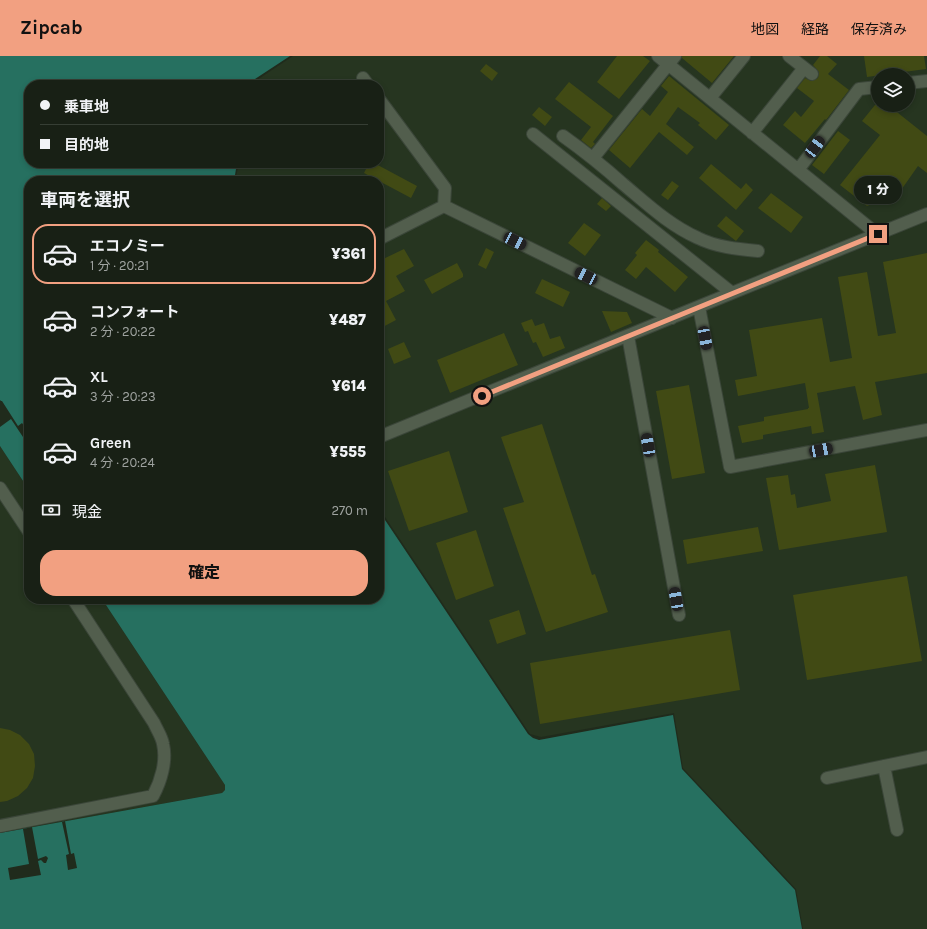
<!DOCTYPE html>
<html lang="ja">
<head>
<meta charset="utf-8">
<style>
	body { margin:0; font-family:Karla,"Noto Sans JP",sans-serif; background:#252d22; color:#f1f3f6; height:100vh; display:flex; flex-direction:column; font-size:15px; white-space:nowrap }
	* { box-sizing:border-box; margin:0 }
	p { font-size:13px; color:#9fa3a0 }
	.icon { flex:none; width:22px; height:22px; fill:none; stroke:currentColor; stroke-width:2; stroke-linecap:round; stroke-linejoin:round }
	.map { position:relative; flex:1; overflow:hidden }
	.drawer { position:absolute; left:24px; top:120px; width:360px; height:428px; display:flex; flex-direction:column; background:#182015; border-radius:16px; box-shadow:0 2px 6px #0003,0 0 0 1px #363e34 }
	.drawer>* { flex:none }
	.hud { position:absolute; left:24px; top:24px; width:360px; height:88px; border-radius:16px; box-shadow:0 2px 6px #0003,0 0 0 1px #363e34; display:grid; align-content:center; height:88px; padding:0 16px; background:#182015 }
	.buttons { position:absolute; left:871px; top:12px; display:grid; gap:8px }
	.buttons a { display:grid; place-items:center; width:44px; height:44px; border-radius:50%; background:#182015; box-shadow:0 2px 6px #0003,0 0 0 1px #363e34; font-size:20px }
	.end { position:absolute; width:18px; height:18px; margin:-9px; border:5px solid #f2a081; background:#111; box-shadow:0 0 0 2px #111 }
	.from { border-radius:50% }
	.bubble { position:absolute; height:28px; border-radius:14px; background:#182015; box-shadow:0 2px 6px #0003,0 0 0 1px #363e34; font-size:13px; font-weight:800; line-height:28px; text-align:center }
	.car { position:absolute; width:12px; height:24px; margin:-12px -6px; border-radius:5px; box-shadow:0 0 3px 1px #0007; background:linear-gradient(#222 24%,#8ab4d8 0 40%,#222 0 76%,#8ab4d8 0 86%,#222 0) }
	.hud b { display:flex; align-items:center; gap:14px; height:38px; font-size:15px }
	.hud b+b { border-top:1px solid #363e34 }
	.hud i { width:10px; height:10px; background:#f1f3f6 }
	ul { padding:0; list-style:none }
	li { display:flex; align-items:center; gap:12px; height:60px; margin:0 8px 6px; padding:0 8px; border:2px solid transparent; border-radius:16px }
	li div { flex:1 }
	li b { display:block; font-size:15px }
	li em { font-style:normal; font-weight:800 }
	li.on { border-color:#f2a081 }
	li>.icon { width:36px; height:36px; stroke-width:1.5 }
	h2 { padding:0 16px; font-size:18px; line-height:48px }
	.pay { display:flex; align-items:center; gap:10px; height:44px; padding:0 16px; font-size:15px }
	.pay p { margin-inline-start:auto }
	.primary-button { display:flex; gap:8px; margin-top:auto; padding:8px 16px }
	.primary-button a { flex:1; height:46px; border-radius:16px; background:#f2a081; color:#111; font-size:16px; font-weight:800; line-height:46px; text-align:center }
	header { display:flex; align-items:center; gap:24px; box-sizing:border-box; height:56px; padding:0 20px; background:#f2a081; color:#111 }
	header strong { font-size:19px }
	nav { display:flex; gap:22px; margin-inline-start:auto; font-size:14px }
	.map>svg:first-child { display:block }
</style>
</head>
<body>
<header>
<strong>Zipcab</strong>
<nav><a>地図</a><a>経路</a><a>保存済み</a></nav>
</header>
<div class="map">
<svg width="927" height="873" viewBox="0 0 927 873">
	<rect width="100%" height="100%" fill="#202b1c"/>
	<path fill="#263520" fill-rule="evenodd" d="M 293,0 L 927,0 L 927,873 L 803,873 L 796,833 L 683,712 L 674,657 L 541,681 L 530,678 L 379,452 L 379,125 L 235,125 L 239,107 L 379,107 L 379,29 L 255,29 L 257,24 ZM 878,19 L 908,19 L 908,49 L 878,49 Z
		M 0,390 L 29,434 L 29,543 L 102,543 L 225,729 L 225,734 L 222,737 L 0,777 Z"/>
	<path fill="#267060" d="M 0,0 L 290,0 L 255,23 L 253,29 L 29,29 L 29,107 L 237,107 L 234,125 L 29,125 L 29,434 L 0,390 Z
		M 379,455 L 528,678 L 533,682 L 539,684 L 673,659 L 682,713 L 795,834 L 802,873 L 0,873 L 0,777 L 222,737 L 225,734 L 225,729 L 102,543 L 379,543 Z"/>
	<path fill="#202b1c" d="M 0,344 L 1,345 L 2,345 L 18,370 L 22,367 L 29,377 L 23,381 L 11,363 L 0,371 Z
		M 65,765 L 71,798 L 74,797 L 77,812 L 68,814 L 66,799 L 69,798 L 62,766 Z
		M 32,771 L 38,803 L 46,800 L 48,802 L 46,807 L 44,807 L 41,804 L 38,805 L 41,819 L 10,824 L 8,812 L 29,808 L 23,773 Z"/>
	<path fill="#414a14" d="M 617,0 L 643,0 L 650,5 L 619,43 L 597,26 Z
		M 682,0 L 734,0 L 712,27 L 682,2 Z
		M 820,0 L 827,0 L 837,8 L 828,18 L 849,34 L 826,64 L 825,63 L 805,87 L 783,69 L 795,55 L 801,61 L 814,45 L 797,32 L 805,22 L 811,25 L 818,22 L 819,16 L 813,9 Z
		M 864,0 L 924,0 L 926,13 L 867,21 Z
		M 486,8 L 498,17 L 492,25 L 480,15 Z
		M 669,20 L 729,69 L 716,84 L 698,69 L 700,67 L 678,51 L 666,68 L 694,91 L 687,99 L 659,76 L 630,112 L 609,94 L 642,53 L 650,60 L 668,36 L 661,30 Z
		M 569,26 L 613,60 L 593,86 L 595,88 L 591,92 L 581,84 L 591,71 L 555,43 Z
		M 875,49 L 888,49 L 927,80 L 927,117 L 918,110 L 899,137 L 867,150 L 840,129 L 880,79 L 862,65 Z
		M 539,51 L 552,61 L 545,70 L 532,59 Z
		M 838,75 L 850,84 L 824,118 L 812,109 Z
		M 369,107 L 374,107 L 417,130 L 411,142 L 364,117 Z
		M 711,108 L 741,133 L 746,127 L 753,134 L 736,154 L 699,122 Z
		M 672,125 L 679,130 L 668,144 L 661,139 Z
		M 771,137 L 803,161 L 791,177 L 758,152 Z
		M 602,142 L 611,150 L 606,155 L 597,148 Z
		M 726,160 L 744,175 L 736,185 L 717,170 Z
		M 584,167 L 601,179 L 585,200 L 568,187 Z
		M 646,184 L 659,194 L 658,196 L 688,221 L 675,236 L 646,211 L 636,223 L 625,214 L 637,199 L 635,197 Z
		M 486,192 L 494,196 L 486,213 L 478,209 Z
		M 404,193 L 414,210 L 396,220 L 405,235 L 386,245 L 396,264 L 379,273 L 379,205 Z
		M 927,197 L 927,317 L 875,326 L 882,359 L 863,364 L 855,330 L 817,337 L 824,376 L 812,378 L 811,370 L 763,379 L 763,383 L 742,387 L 738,370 L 764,365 L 764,361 L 808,353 L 808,352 L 809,352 L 805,327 L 738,340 L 735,324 L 757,320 L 749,274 L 822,262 L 830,306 L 852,302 L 838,221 L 867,216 L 878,280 L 896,277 L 883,206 Z
		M 457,207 L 463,218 L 463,221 L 432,238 L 424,224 Z
		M 542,223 L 570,236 L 563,251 L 535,237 Z
		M 602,255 L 627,256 L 632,267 L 611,276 Z
		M 532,263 L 535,270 L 544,267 L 550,283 L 560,280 L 565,292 L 543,301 L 536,286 L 533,287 L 528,275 L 525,276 L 521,267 Z
		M 504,277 L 518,309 L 450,337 L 437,304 Z
		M 404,286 L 411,301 L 394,308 L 388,293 Z
		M 689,329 L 705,417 L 672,423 L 656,335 Z
		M 542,368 L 592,519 L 595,518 L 608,556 L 546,576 L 503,452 L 524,446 L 501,381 Z
		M 449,395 L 468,456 L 409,475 L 388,415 Z
		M 875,409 L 887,476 L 779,494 L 766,422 L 788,419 L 791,439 L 795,438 L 797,452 L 831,445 L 825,418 Z
		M 758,471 L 763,495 L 687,508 L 683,484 Z
		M 476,474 L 494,530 L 456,544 L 436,487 Z
		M 907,520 L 922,605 L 807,624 L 793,539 Z
		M 519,554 L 526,578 L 497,588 L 489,564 Z
		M 730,574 L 740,634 L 540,668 L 530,607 Z
		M 0,672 L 10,674 L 20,679 L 29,688 L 34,698 L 35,710 L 33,722 L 27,732 L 18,740 L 7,745 L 0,746 Z"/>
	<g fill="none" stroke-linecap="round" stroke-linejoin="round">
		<defs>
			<path id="minor" d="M 658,0 L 877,178
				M 789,0 L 812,18
				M 363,22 L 368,29
				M 908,27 L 927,25
				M 710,42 L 744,0
				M 379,43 L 445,132 L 444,150 L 672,262
				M 752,77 L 804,12
				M 533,78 L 732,237
				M 563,80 C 584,95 604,111 623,128 C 647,148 669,169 698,182 C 716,191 737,193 758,195
				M 593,102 L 675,0
				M 798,114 L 859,33 L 878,31
				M 379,183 L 444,150
				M 699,251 L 730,411 L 927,374
				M 628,280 L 679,559
				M 379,381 L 732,237 L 927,158
				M 0,432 L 29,476
				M 884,710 L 897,774
				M 827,722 L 927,701
				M 0,770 L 153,740 C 161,725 167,705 163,688 C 162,681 157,674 154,667 L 73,543"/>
		</defs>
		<use href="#minor" stroke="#3b4639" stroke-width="14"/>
		<use href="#minor" stroke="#525e4d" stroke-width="12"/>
	</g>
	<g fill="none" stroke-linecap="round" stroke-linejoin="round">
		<path stroke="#f2a081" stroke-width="5" d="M 482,340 L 878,178"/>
	</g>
</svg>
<div class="buttons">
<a><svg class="icon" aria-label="layers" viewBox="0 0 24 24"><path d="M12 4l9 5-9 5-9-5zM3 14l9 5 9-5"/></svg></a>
</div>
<i class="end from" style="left:482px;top:340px"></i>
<i class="end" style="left:878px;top:178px"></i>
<div class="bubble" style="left:854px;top:120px;width:48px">1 分</div>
<i class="car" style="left:815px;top:91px;rotate:37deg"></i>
<i class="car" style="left:515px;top:185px;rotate:116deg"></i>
<i class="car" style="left:586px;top:220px;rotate:296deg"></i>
<i class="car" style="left:705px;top:282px;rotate:169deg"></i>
<i class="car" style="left:648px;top:389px;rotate:350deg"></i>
<i class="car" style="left:821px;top:394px;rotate:79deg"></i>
<i class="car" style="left:676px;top:543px;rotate:350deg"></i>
<div class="hud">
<b><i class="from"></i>乗車地</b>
<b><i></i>目的地</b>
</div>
<section class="drawer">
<h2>車両を選択</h2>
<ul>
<li class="on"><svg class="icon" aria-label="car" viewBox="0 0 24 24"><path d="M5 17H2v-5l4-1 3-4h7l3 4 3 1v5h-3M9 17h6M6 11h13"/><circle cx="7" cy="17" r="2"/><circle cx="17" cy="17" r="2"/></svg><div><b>エコノミー</b><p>1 分 · 20:21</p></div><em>¥361</em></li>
<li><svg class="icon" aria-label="car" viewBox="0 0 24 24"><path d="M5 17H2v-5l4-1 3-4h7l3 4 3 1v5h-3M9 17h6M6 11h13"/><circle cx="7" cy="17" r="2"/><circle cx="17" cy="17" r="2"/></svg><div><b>コンフォート</b><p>2 分 · 20:22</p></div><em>¥487</em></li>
<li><svg class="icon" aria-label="car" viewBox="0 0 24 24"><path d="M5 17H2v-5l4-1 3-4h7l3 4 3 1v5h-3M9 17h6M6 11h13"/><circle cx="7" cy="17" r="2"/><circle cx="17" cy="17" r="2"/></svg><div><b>XL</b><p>3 分 · 20:23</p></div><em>¥614</em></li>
<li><svg class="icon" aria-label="car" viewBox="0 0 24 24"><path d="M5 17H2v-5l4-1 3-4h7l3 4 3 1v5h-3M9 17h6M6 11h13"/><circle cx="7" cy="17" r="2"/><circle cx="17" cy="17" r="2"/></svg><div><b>Green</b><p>4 分 · 20:24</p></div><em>¥555</em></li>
</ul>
<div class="pay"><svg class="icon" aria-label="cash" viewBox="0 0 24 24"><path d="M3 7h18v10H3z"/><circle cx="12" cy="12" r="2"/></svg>現金<p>270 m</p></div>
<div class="primary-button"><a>確定</a></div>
</section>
</div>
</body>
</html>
